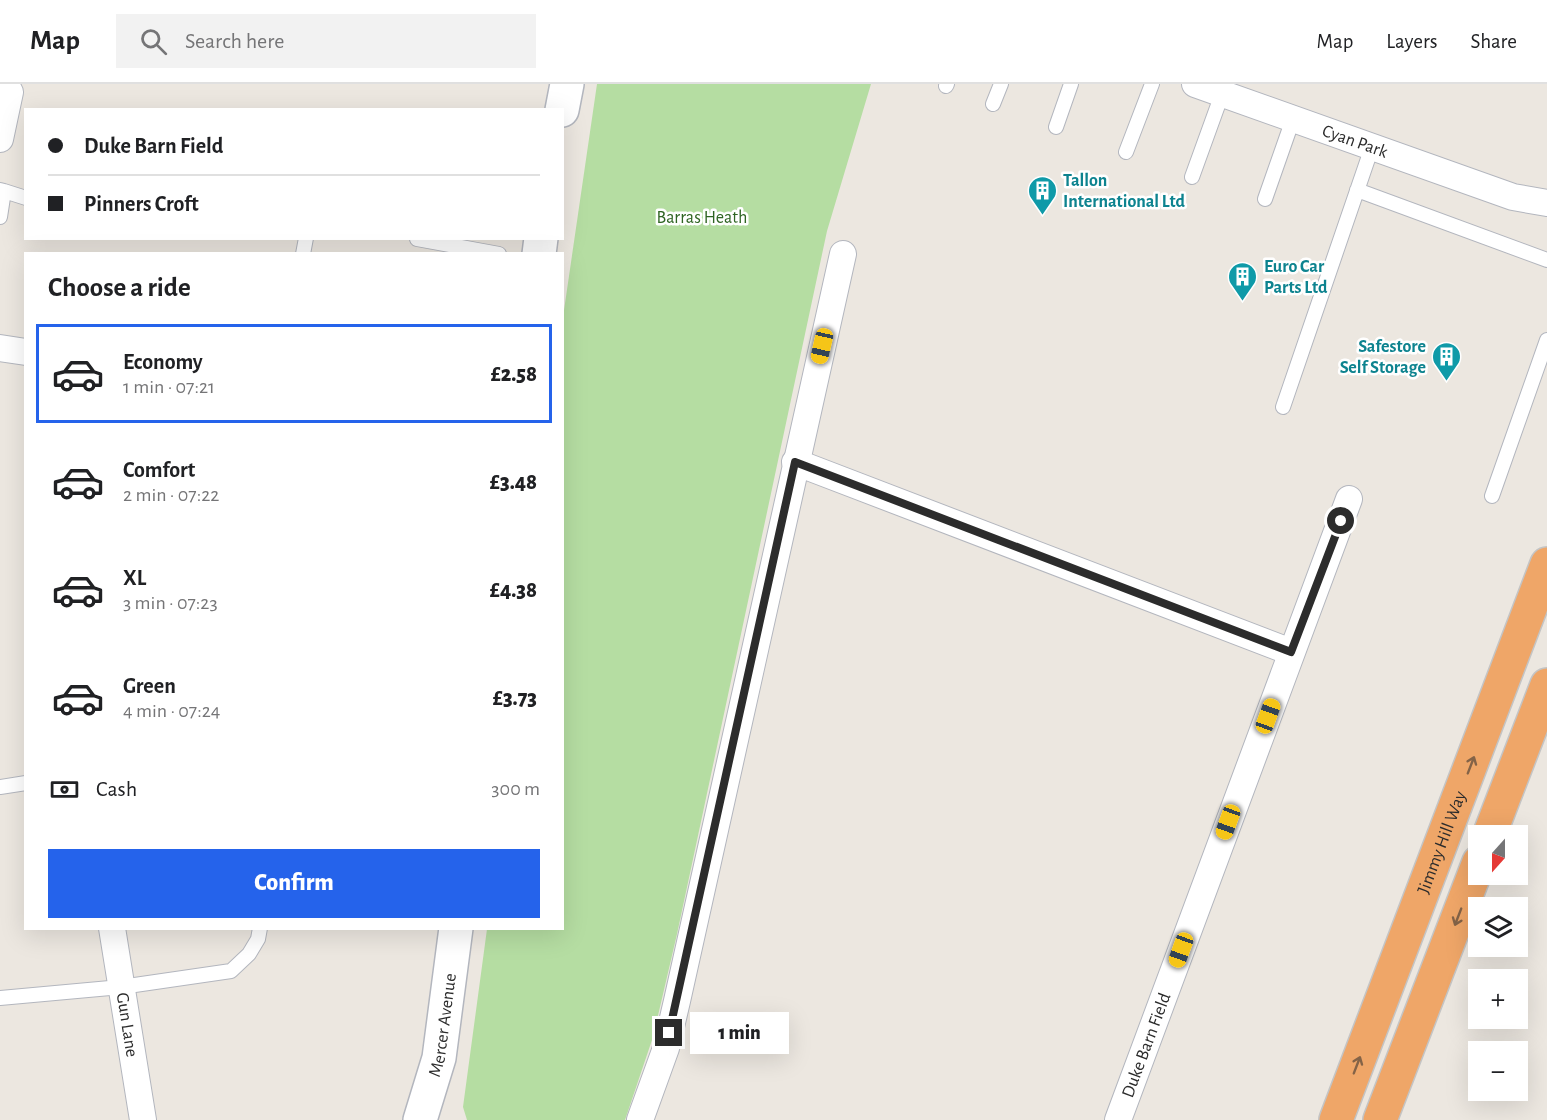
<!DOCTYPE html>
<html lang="en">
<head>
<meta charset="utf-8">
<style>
	body { margin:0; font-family:"Alegreya Sans",sans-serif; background:#f2f2f2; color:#202124; height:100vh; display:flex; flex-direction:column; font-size:22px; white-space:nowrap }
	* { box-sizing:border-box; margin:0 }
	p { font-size:20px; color:#757577 }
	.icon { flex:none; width:33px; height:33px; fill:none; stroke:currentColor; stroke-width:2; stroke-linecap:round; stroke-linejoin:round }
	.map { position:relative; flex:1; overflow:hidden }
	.details { position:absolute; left:24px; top:168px; width:540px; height:678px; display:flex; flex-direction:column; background:#fff; border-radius:0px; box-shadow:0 6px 24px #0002 }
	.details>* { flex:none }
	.top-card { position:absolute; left:24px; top:24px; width:540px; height:132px; border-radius:0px; box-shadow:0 6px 24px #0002; display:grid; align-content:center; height:132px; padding:0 24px; background:#fff }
	.needle { width:39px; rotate:201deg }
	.buttons { position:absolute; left:1468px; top:741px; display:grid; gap:12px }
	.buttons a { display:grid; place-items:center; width:60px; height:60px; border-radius:0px; background:#fff; box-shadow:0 6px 24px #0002; font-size:30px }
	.end { position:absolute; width:27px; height:27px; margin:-14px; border:8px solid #2c2c2c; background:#fff; box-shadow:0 0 0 3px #fff }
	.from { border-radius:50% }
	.bubble { position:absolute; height:42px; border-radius:0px; background:#fff; box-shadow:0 6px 24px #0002; font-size:20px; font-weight:800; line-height:42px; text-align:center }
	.car { position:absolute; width:18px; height:36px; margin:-18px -9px; border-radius:8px; box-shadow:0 0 4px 2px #0007; background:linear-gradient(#f5c518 24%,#345 0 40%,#f5c518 0 76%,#345 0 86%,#f5c518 0) }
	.top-card b { display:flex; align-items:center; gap:21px; height:57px; font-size:22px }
	.top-card b+b { border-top:2px solid #e0e0e0 }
	.top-card i { width:15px; height:15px; background:#202124 }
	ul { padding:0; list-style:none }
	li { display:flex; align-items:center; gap:18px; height:99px; margin:0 12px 9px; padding:0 12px; border:3px solid transparent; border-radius:0px }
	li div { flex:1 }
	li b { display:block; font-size:22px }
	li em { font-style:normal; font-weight:800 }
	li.on { border-color:#2563eb }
	li>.icon { width:54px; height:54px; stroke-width:1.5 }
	h2 { padding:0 24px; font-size:27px; line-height:72px }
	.pay { display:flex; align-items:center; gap:15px; height:66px; padding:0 24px; font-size:22px }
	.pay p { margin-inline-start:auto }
	.action { display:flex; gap:12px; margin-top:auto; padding:12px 24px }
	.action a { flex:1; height:69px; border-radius:0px; background:#2563eb; color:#fff; font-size:24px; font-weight:800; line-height:69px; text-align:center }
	header { display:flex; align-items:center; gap:36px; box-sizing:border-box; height:84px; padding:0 30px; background:#fff; border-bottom:2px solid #e0e0e0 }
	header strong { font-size:28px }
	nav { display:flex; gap:33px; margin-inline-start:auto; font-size:21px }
	.search { width:420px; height:54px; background:#f2f2f2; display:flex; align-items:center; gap:15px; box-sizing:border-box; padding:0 21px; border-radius:0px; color:#757577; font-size:22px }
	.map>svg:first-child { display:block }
</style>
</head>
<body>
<header>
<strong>Map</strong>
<div class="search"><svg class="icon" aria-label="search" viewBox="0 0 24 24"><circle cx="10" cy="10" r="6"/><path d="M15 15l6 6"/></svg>Search here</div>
<nav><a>Map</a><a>Layers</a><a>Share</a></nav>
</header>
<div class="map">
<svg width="1547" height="1036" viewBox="0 0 1547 1036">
	<rect width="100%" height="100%" fill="#ece7e0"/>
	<path fill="#b5dda2" d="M 597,0 L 871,0 L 827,147 L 677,850 L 653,953 L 625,1036 L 467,1036 L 463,1023 L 487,845 L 562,844 L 562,240 Z"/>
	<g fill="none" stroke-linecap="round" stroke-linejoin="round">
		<defs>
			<path id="lane" d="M 946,2 L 947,0
				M 993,20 L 1001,0
				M 1056,43 L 1071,0
				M 1126,68 L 1152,0
				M 1192,93 L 1222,10
				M 0,106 L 4,107 L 0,133
				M 1357,106 L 1547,176
				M 4,107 L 26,114
				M 1265,115 L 1293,35
				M 417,155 L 499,170
				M 303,170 L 306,154
				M 1283,323 L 1372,63
				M 1492,412 L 1547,256
				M 0,703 L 26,699
				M 0,914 L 121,903 L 231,887 L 249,870 L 258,855 L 260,844"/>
			<g id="street">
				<path id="s1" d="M 1195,0 L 1513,113 L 1547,119"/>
				<path d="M 0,55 L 10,8"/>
				<path d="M 0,264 L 26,268"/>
				<path d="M 795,378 L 1291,568"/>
				<path id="s2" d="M 112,844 L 143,1036"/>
				<path d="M 640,1036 L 666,964 L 677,917 L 843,170"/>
				<path id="s3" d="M 1118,1036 L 1349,415"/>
			</g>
			<g id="secondary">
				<path d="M 562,26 L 567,0"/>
				<path d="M 539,170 L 541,154"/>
				<path id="s4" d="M 420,1036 L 439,974 L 456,844"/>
			</g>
			<g id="highway">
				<path d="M 1489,752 L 1547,601"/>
				<path id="s5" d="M 1336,1036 L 1547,480"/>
				<path d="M 1380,1036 L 1479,778"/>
			</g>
		</defs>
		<use href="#lane" stroke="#b3b6be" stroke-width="16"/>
		<use href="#street" stroke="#b3b6be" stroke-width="28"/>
		<use href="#secondary" stroke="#b3b6be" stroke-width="36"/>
		<use href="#highway" stroke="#c4c4c4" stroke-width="36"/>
		<use href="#lane" stroke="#fff" stroke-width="14"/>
		<use href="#street" stroke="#fff" stroke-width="26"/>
		<use href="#secondary" stroke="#fff" stroke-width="33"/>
		<use href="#highway" stroke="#efa668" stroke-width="33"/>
	</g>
	<defs><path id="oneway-shaft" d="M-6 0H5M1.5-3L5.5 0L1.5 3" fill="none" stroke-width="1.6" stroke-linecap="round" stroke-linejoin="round" transform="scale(1.5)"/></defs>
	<g stroke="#846347">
		<use href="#oneway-shaft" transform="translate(1471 681) rotate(-69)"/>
		<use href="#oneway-shaft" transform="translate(1458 833) rotate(111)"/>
		<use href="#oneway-shaft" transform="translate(1357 981) rotate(-69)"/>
	</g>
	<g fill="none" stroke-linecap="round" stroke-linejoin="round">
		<path stroke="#2c2c2c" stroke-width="8" d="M 669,949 L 795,378 L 1291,568 L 1341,437"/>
	</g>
	<defs>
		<symbol id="building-pin" viewBox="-11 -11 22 30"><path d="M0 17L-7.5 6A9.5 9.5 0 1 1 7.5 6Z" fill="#0f9aa8" stroke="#fff"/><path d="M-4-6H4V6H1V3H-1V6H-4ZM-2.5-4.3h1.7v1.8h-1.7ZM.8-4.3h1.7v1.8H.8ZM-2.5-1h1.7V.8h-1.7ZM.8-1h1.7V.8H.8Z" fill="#fff"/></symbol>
	</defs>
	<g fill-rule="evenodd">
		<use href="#building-pin" x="1026" y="90" width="33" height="45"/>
		<use href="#building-pin" x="1226" y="176" width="33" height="45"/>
		<use href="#building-pin" x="1430" y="256" width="33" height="45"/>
	</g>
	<g text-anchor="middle" stroke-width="5" stroke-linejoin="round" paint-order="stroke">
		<g font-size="18" fill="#2c2c2c" stroke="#fff">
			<text dy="6" stroke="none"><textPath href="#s1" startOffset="170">Cyan Park</textPath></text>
			<text dy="6" stroke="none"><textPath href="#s5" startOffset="297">Jimmy Hill Way</textPath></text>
			<text dy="6" stroke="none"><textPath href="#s2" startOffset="98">Gun Lane</textPath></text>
			<text dy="6" stroke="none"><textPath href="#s4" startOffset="98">Mercer Avenue</textPath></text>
			<text dy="6" stroke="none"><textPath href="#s3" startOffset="80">Duke Barn Field</textPath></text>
		</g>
		<g font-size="18" font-weight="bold" fill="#0d838f" stroke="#fff" text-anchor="start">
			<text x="1063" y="102">Tallon<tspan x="1063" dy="21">International Ltd</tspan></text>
			<text x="1264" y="188">Euro Car<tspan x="1264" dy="21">Parts Ltd</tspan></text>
			<text x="1426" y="268" text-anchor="end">Safestore<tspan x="1426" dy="21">Self Storage</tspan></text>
		</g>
		<g font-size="18" fill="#2e6422" stroke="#fff">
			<text x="702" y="139">Barras Heath</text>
		</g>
	</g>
</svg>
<div class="buttons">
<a><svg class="needle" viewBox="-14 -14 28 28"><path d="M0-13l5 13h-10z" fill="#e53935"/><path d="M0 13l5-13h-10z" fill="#757577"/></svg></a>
<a><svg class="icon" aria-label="layers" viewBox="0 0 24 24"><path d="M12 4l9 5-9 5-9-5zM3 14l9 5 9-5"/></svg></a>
<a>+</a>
<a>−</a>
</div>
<i class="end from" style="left:1341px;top:437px"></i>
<i class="end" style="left:669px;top:949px"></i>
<div class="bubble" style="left:690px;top:928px;width:99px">1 min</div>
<i class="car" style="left:822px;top:262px;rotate:193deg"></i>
<i class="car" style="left:1268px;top:632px;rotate:20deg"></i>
<i class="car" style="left:1228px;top:738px;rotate:200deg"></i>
<i class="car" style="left:1181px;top:866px;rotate:200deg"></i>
<div class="top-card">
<b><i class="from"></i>Duke Barn Field</b>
<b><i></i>Pinners Croft</b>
</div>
<section class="details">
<h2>Choose a ride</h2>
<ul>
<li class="on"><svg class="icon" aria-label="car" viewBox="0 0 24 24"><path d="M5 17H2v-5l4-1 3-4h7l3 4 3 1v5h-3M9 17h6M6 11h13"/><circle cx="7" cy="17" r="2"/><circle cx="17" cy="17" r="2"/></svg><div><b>Economy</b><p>1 min · 07:21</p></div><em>£2.58</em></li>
<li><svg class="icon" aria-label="car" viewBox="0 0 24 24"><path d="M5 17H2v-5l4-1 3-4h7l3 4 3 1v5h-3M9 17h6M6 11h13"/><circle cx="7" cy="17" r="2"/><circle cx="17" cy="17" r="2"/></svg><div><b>Comfort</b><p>2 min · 07:22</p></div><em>£3.48</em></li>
<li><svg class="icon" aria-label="car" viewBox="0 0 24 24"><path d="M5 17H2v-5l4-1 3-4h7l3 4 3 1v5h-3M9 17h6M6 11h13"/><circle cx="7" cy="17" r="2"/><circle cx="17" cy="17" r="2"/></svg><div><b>XL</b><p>3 min · 07:23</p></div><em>£4.38</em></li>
<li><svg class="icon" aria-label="car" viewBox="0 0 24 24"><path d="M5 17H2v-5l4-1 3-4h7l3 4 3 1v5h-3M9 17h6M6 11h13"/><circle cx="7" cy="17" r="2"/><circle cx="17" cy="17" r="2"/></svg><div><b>Green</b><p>4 min · 07:24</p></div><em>£3.73</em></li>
</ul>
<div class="pay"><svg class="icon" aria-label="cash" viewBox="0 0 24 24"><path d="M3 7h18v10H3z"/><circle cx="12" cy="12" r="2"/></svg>Cash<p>300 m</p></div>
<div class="action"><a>Confirm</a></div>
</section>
</div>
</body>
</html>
